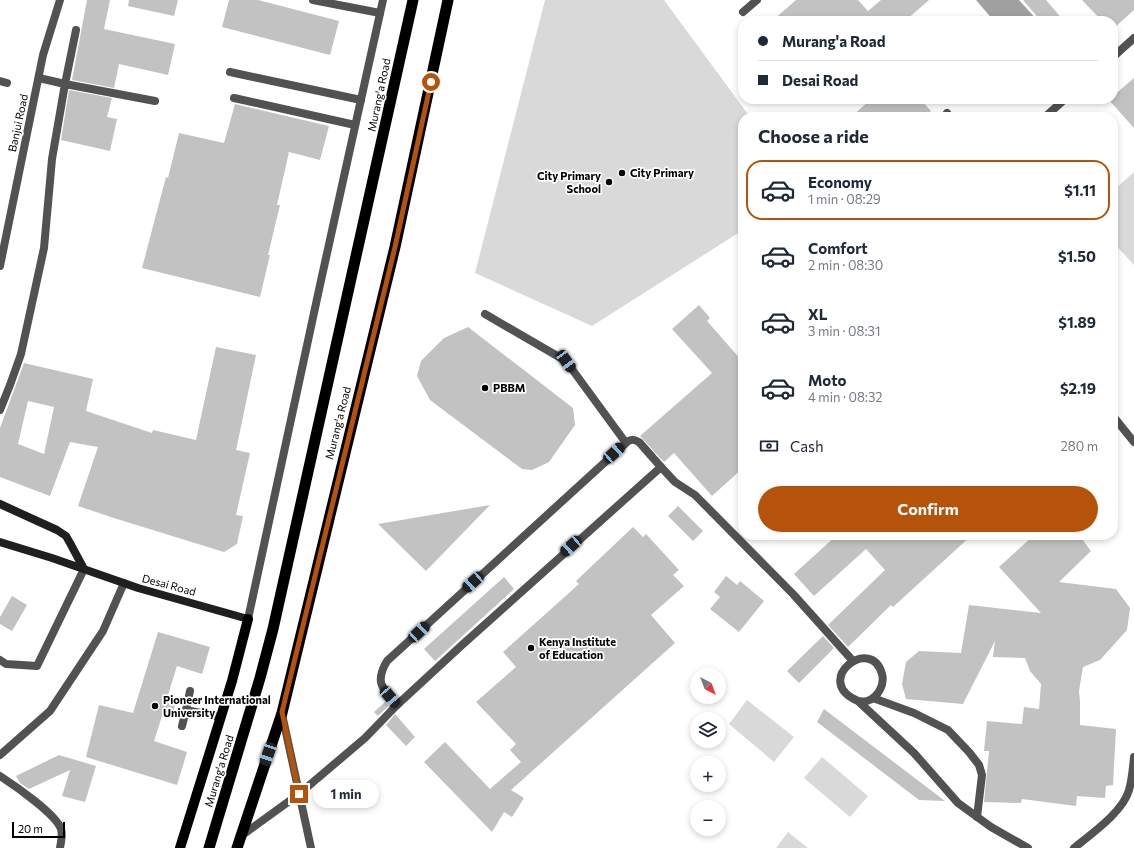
<!DOCTYPE html>
<html lang="en">
<head>
<meta charset="utf-8">
<style>
	body { margin:0; font-family:Commissioner,sans-serif; background:#f6f6f7; color:#1f2937; height:100vh; display:flex; flex-direction:column; font-size:15px; white-space:nowrap }
	* { box-sizing:border-box; margin:0 }
	p { font-size:13px; color:#747a83 }
	.icon { flex:none; width:22px; height:22px; fill:none; stroke:currentColor; stroke-width:2; stroke-linecap:round; stroke-linejoin:round }
	.map { position:relative; flex:1; overflow:hidden }
	.sheet { position:absolute; left:738px; top:112px; width:380px; height:428px; display:flex; flex-direction:column; background:#fff; border-radius:16px; box-shadow:0 2px 6px #0003 }
	.sheet>* { flex:none }
	.hud { position:absolute; left:738px; top:16px; width:380px; height:88px; border-radius:16px; box-shadow:0 2px 6px #0003; display:grid; align-content:center; height:88px; padding:0 20px; background:#fff }
	.needle { width:26px; rotate:139deg }
	.fabs { position:absolute; left:690px; top:668px; display:grid; gap:8px }
	.fabs a { display:grid; place-items:center; width:36px; height:36px; border-radius:50%; background:#fff; box-shadow:0 2px 6px #0003; font-size:20px }
	.scale { position:absolute; left:12px; bottom:10px; width:53px; box-sizing:border-box; padding-left:4px; border:2px solid #000; border-top:0; font-size:11px; line-height:14px; white-space:nowrap; color:#000; -webkit-text-stroke:3px #fff; paint-order:stroke }
	.end { position:absolute; width:18px; height:18px; margin:-9px; border:5px solid #b45309; background:#fff; box-shadow:0 0 0 2px #fff }
	.from { border-radius:50% }
	.bubble { position:absolute; height:28px; border-radius:14px; background:#fff; box-shadow:0 2px 6px #0003; font-size:13px; font-weight:700; line-height:28px; text-align:center }
	.car { position:absolute; width:12px; height:24px; margin:-12px -6px; border-radius:5px; box-shadow:0 0 3px 1px #0007; background:linear-gradient(#222 24%,#8ab4d8 0 40%,#222 0 76%,#8ab4d8 0 86%,#222 0) }
	.hud b { display:flex; align-items:center; gap:14px; height:38px; font-size:15px }
	.hud b+b { border-top:1px solid #e0e1e3 }
	.hud i { width:10px; height:10px; background:#1f2937 }
	ul { padding:0; list-style:none }
	li { display:flex; align-items:center; gap:12px; height:60px; margin:0 8px 6px; padding:0 12px; border:2px solid transparent; border-radius:16px }
	li div { flex:1 }
	li b { display:block; font-size:15px }
	li em { font-style:normal; font-weight:700 }
	li.selected { border-color:#b45309 }
	li>.icon { width:36px; height:36px; stroke-width:1.5 }
	h2 { padding:0 20px; font-size:18px; line-height:48px }
	.pay { display:flex; align-items:center; gap:10px; height:44px; padding:0 20px; font-size:15px }
	.pay p { margin-inline-start:auto }
	.button { display:flex; gap:8px; margin-top:auto; padding:8px 20px }
	.button a { flex:1; height:46px; border-radius:24px; background:#b45309; color:#fff; font-size:16px; font-weight:700; line-height:46px; text-align:center }
	.map>svg:first-child { display:block }
</style>
</head>
<body>
<div class="map">
<svg width="1134" height="848" viewBox="0 0 1134 848">
	<rect width="100%" height="100%" fill="#fff"/>
	<path fill="#d9d9d9" d="M 545,0 L 664,0 L 750,117 L 743,117 L 743,230 L 592,326 L 475,273 Z
		M 1134,172 L 1134,265 L 1113,242 L 1113,191 Z
		M 747,700 L 794,737 L 774,762 L 729,724 Z
		M 822,757 L 868,796 L 850,817 L 804,778 Z
		M 788,832 L 808,848 L 776,848 Z"/>
	<path fill="#a0a0a0" d="M 976,0 L 1019,0 L 1038,21 L 994,21 Z"/>
	<path fill="#c2c2c2" fill-rule="evenodd" d="M 87,0 L 110,0 L 104,29 L 175,44 L 168,75 L 119,64 L 114,88 L 72,80 Z
		M 129,0 L 178,0 L 174,16 L 128,6 Z
		M 229,0 L 258,0 L 339,21 L 330,55 L 222,27 Z
		M 796,0 L 858,0 L 868,11 L 881,0 L 929,0 L 905,21 L 772,21 Z
		M 1023,0 L 1046,0 L 1064,21 L 1041,21 Z
		M 1082,0 L 1134,0 L 1134,10 L 1113,29 L 1113,21 L 1102,21 Z
		M 1134,78 L 1134,128 L 1109,100 L 1113,99 L 1113,96 Z
		M 69,90 L 112,98 L 107,117 L 117,119 L 110,151 L 61,140 Z
		M 871,99 L 920,99 L 931,111 L 923,117 L 851,117 Z
		M 235,104 L 329,126 L 320,160 L 289,152 L 277,205 L 280,205 L 268,255 L 270,255 L 260,297 L 142,268 L 166,177 L 168,178 L 179,133 L 224,143 Z
		M 699,305 L 710,318 L 707,321 L 743,362 L 743,468 L 712,496 L 674,453 L 664,462 L 640,436 L 712,373 L 672,329 Z
		M 468,327 L 573,408 L 575,425 L 549,462 L 532,470 L 522,469 L 430,400 L 417,376 L 421,361 L 444,338 Z
		M 216,347 L 256,355 L 236,450 L 250,453 L 236,515 L 243,516 L 237,544 L 224,552 L 117,519 L 78,506 L 98,447 L 70,442 L 50,496 L 0,477 L 0,428 L 24,363 L 93,379 L 86,411 L 152,433 L 153,430 L 196,440 ZM 28,401 L 54,407 L 44,454 L 18,444 Z
		M 490,505 L 426,571 L 378,524 Z
		M 678,506 L 703,531 L 693,541 L 668,516 Z
		M 633,527 L 643,537 L 646,534 L 679,570 L 673,575 L 684,586 L 651,615 L 675,643 L 511,790 L 524,798 L 512,817 L 504,812 L 492,832 L 424,762 L 445,742 L 490,789 L 521,762 L 510,750 L 516,744 L 476,702 L 516,667 L 503,652 L 579,584 L 576,581 Z
		M 837,535 L 972,535 L 893,607 L 891,605 L 848,647 L 828,625 L 885,570 L 866,549 L 814,596 L 794,574 Z
		M 1034,535 L 1079,535 L 1091,551 L 1059,582 L 1116,589 L 1130,608 L 1127,630 L 1100,660 L 1083,667 L 1079,691 L 1080,702 L 1080,725 L 1116,729 L 1113,785 L 1106,786 L 1105,798 L 1077,796 L 1076,806 L 1022,799 L 1021,803 L 984,802 L 989,751 L 984,751 L 987,721 L 1022,724 L 1024,707 L 1039,709 L 1041,684 L 1030,671 L 1025,658 L 993,657 L 995,641 L 963,704 L 906,699 L 902,684 L 906,662 L 919,651 L 961,653 L 969,605 L 1041,613 L 999,567 Z
		M 726,576 L 737,585 L 740,581 L 764,601 L 739,632 L 710,609 L 720,597 L 714,592 Z
		M 504,577 L 514,589 L 435,661 L 424,649 Z
		M 12,596 L 27,605 L 12,631 L 0,624 L 0,617 Z
		M 158,632 L 210,647 L 202,674 L 177,666 L 168,695 L 177,698 L 172,716 L 163,713 L 154,741 L 187,752 L 177,785 L 86,757 L 99,705 L 133,713 Z
		M 823,636 L 834,648 L 799,683 L 787,671 Z
		M 385,702 L 388,706 L 378,716 L 374,712 Z
		M 824,709 L 945,801 L 919,800 L 817,722 Z
		M 395,714 L 415,737 L 406,746 L 386,725 Z
		M 59,755 L 96,766 L 85,802 L 62,796 L 70,770 L 29,789 L 20,783 L 16,776 Z"/>
	<g fill="none" stroke-linecap="round" stroke-linejoin="round">
		<path stroke="#525252" stroke-width="8" d="M 313,0 L 380,13
			M 743,12 L 757,0
			M 76,30 L 65,84 L 155,101
			M 1113,57 L 1134,38
			M 230,72 L 361,100
			M 234,98 L 355,125
			M 947,113 L 950,117
			M 1045,117 L 1065,99
			M 485,314 L 566,361 L 626,443
			M 0,410 L 10,385 L 21,354 L 44,248 L 52,159 L 65,84 L 39,78
			M 1113,416 L 1134,442
			M 190,691 L 186,710 L 220,717
			M 873,698 L 914,713 L 948,730 L 969,752 L 979,765 L 982,775 L 977,817
			M 397,705 C 383,689 374,683 387,661 L 626,443 C 631,439 633,439 639,442 L 661,467
			M 182,726 L 186,710
			M 1074,848 C 1091,834 1123,812 1129,790 C 1132,780 1133,768 1134,757"/>
		<path stroke="#525252" stroke-width="8" d="M 0,81 L 7,83
			M 0,266 L 43,55 L 60,0
			M 248,619 L 320,285 L 383,0
			M 0,660 L 6,664 L 37,666 L 84,569
			M 858,701 C 860,701 864,702 867,701 C 878,698 885,684 882,674 C 871,634 811,681 858,701 L 914,753 L 958,803 L 991,827 L 1028,848
			M 282,714 L 311,848
			M 0,755 L 50,711 L 103,631 L 124,583
			M 0,776 C 14,785 56,814 61,829 C 63,836 61,841 60,848
			M 241,836 L 299,794 L 365,738 L 397,705 L 462,645 L 661,467 L 675,482 L 695,495 L 793,594 L 853,661"/>
		<path stroke="#1f1f1f" stroke-width="8" d="M 0,504 L 57,530 L 66,536 L 70,543 L 84,569
			M 0,542 L 52,558 L 138,588 L 248,619"/>
		<path stroke="#000" stroke-width="10" d="M 180,848 L 232,681 L 248,619"/>
		<path stroke="#000" stroke-width="11" d="M 209,848 L 260,678 L 273,629 L 413,0
			M 237,848 L 282,713 L 395,247 L 448,0"/>
	</g>
	<g fill="none" stroke-linecap="round" stroke-linejoin="round">
		<path stroke="#b45309" stroke-width="5" d="M 299,794 L 282,712 L 395,247 L 431,82"/>
	</g>
	<g fill="#000" stroke="#fff" stroke-width="1.5">
		<circle cx="622" cy="173" r="4"/>
		<circle cx="609" cy="182" r="4"/>
		<circle cx="485" cy="388" r="4"/>
		<circle cx="531" cy="648" r="4"/>
		<circle cx="155" cy="706" r="4"/>
	</g>
	<g text-anchor="middle" stroke-width="3.5" stroke-linejoin="round" paint-order="stroke">
		<g font-size="11" fill="#000" stroke="#fff">
			<text transform="translate(379 95) rotate(-78)" y="4">Murang'a Road</text>
			<text transform="translate(18 123) rotate(-78)" y="4">Banjui Road</text>
			<text transform="translate(338 423) rotate(-76)" y="4">Murang'a Road</text>
			<text transform="translate(169 585) rotate(15)" y="4">Desai Road</text>
			<text transform="translate(219 771) rotate(-73)" y="4">Murang'a Road</text>
		</g>
		<g font-size="11" font-weight="bold" fill="#000" stroke="#fff" text-anchor="start">
			<text x="630" y="177">City Primary</text>
			<text x="601" y="180" text-anchor="end">City Primary<tspan x="601" dy="13">School</tspan></text>
			<text x="493" y="392">PBBM</text>
			<text x="539" y="646">Kenya Institute<tspan x="539" dy="13">of Education</tspan></text>
			<text x="163" y="704">Pioneer International<tspan x="163" dy="13">University</tspan></text>
		</g>
	</g>
</svg>
<div class="fabs">
<a><svg class="needle" viewBox="-14 -14 28 28"><path d="M0-13l5 13h-10z" fill="#e53935"/><path d="M0 13l5-13h-10z" fill="#747a83"/></svg></a>
<a><svg class="icon" aria-label="layers" viewBox="0 0 24 24"><path d="M12 4l9 5-9 5-9-5zM3 14l9 5 9-5"/></svg></a>
<a>+</a>
<a>−</a>
</div>
<div class="scale">20 m</div>
<i class="end from" style="left:431px;top:82px"></i>
<i class="end" style="left:299px;top:794px"></i>
<div class="bubble" style="left:313px;top:780px;width:66px">1 min</div>
<i class="car" style="left:566px;top:361px;rotate:144deg"></i>
<i class="car" style="left:614px;top:453px;rotate:48deg"></i>
<i class="car" style="left:571px;top:546px;rotate:228deg"></i>
<i class="car" style="left:473px;top:582px;rotate:228deg"></i>
<i class="car" style="left:419px;top:632px;rotate:47deg"></i>
<i class="car" style="left:390px;top:697px;rotate:140deg"></i>
<i class="car" style="left:268px;top:754px;rotate:199deg"></i>
<div class="hud">
<b><i class="from"></i>Murang'a Road</b>
<b><i></i>Desai Road</b>
</div>
<section class="sheet">
<h2>Choose a ride</h2>
<ul>
<li class="selected"><svg class="icon" aria-label="car" viewBox="0 0 24 24"><path d="M5 17H2v-5l4-1 3-4h7l3 4 3 1v5h-3M9 17h6M6 11h13"/><circle cx="7" cy="17" r="2"/><circle cx="17" cy="17" r="2"/></svg><div><b>Economy</b><p>1 min · 08:29</p></div><em>$1.11</em></li>
<li><svg class="icon" aria-label="car" viewBox="0 0 24 24"><path d="M5 17H2v-5l4-1 3-4h7l3 4 3 1v5h-3M9 17h6M6 11h13"/><circle cx="7" cy="17" r="2"/><circle cx="17" cy="17" r="2"/></svg><div><b>Comfort</b><p>2 min · 08:30</p></div><em>$1.50</em></li>
<li><svg class="icon" aria-label="car" viewBox="0 0 24 24"><path d="M5 17H2v-5l4-1 3-4h7l3 4 3 1v5h-3M9 17h6M6 11h13"/><circle cx="7" cy="17" r="2"/><circle cx="17" cy="17" r="2"/></svg><div><b>XL</b><p>3 min · 08:31</p></div><em>$1.89</em></li>
<li><svg class="icon" aria-label="car" viewBox="0 0 24 24"><path d="M5 17H2v-5l4-1 3-4h7l3 4 3 1v5h-3M9 17h6M6 11h13"/><circle cx="7" cy="17" r="2"/><circle cx="17" cy="17" r="2"/></svg><div><b>Moto</b><p>4 min · 08:32</p></div><em>$2.19</em></li>
</ul>
<div class="pay"><svg class="icon" aria-label="cash" viewBox="0 0 24 24"><path d="M3 7h18v10H3z"/><circle cx="12" cy="12" r="2"/></svg>Cash<p>280 m</p></div>
<div class="button"><a>Confirm</a></div>
</section>
</div>
</body>
</html>
